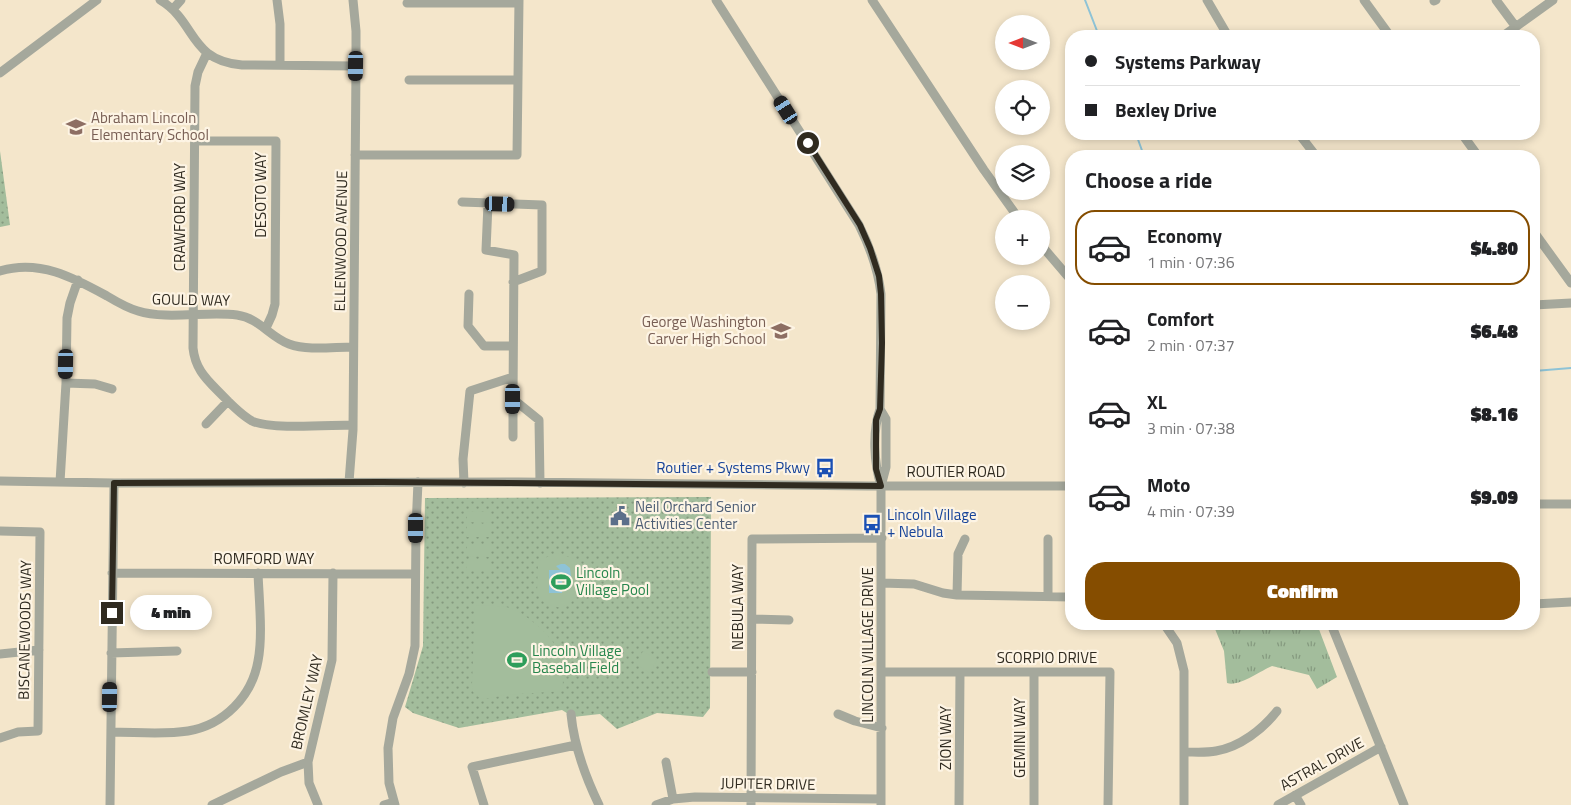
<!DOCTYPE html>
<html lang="en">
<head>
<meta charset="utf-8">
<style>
	body { margin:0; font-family:"Titillium Web",sans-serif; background:#f2f2f2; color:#202124; height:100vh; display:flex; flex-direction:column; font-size:19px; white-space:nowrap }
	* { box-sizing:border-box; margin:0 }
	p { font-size:16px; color:#757577 }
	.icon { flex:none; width:28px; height:28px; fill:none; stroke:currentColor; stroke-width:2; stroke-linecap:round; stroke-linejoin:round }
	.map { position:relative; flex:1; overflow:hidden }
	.sheet { position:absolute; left:1065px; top:150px; width:475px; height:480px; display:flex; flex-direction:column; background:#fff; border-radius:20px; box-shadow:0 2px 8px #0003 }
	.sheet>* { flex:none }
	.guide { position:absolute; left:1065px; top:30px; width:475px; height:110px; border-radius:20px; box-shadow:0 2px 8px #0003; display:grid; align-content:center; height:110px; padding:0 20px; background:#fff }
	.needle { width:32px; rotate:270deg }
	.controls { position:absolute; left:995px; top:15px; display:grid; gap:10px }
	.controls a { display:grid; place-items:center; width:55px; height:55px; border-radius:50%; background:#fff; box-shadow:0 2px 8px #0003; font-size:25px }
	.end { position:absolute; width:22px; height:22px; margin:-11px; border:6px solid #302b20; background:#fff; box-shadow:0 0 0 2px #fff }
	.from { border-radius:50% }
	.bubble { position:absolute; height:35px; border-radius:18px; background:#fff; box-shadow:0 2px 8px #0003; font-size:16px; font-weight:800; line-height:35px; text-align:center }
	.car { position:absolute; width:15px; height:30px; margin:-15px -8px; border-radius:6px; box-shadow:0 0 4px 1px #0007; background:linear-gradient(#222 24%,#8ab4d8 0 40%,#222 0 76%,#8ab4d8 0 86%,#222 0) }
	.guide b { display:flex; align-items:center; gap:18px; height:48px; font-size:19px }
	.guide b+b { border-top:1px solid #e0e0e0 }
	.guide i { width:12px; height:12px; background:#202124 }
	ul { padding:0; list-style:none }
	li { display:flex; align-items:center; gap:15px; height:75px; margin:0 10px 8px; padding:0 10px; border:2px solid transparent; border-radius:20px }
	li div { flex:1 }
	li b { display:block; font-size:19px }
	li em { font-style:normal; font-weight:800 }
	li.active { border-color:#854d00 }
	li>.icon { width:45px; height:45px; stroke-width:1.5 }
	h2 { padding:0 20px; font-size:22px; line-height:60px }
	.primary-button { display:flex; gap:10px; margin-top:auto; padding:10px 20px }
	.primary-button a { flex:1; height:58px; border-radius:20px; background:#854d00; color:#fff; font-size:20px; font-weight:800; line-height:58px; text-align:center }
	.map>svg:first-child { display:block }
</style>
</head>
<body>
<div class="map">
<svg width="1571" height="805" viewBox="0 0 1571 805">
	<defs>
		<pattern id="grass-tufts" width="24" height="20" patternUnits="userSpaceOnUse" patternTransform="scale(1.25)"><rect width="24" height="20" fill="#a3bd9c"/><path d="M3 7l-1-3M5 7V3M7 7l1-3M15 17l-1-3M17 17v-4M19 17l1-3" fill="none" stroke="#859a7f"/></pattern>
		<pattern id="park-dots" width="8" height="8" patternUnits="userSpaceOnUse" patternTransform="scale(1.25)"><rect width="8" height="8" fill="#a3bd9c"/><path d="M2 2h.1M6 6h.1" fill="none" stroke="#859a7f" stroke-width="1.8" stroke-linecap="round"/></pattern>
	</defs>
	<rect width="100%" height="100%" fill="#f4e6cb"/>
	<path fill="url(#grass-tufts)" d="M 1213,624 L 1317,624 L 1337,677 L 1317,689 L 1309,675 L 1272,666 C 1260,671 1239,687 1227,683 L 1224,651 Z"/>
	<path fill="url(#park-dots)" d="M 0,151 L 10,225 L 0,227 Z
		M 711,497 L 710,708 L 703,717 L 657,713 L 617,729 L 600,714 L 573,717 L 562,710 L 459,728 L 413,713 L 405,707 L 423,646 L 425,498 Z"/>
	<path fill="#a3bd9c" d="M 467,511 L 491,512 L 490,523 L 467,522 Z
		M 467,526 L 490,526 L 490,537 L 467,537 Z
		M 467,546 L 490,546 L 490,557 L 467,556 Z
		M 556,553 L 575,559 L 582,572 L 582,579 L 586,585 L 583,588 L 586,593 L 571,600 L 572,602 L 561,608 L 545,604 L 537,592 L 538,561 Z
		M 467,560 L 490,560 L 490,571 L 466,571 Z
		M 475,606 C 486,606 499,605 510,608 C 526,613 553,637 559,652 C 563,664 563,678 563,691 L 505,695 L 485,699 L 480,698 L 473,692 L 472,684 Z
		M 643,651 L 657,660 L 650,673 L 636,664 Z"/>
	<path fill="#8ec3d6" d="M 561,564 L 565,564 L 570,568 L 571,577 L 562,577 L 562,593 L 549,593 L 549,570 L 560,570 L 556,566 Z"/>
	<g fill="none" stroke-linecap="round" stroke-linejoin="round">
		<path stroke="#8ec3d6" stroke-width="2" d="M 1085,0 L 1099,36
			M 1136,134 L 1144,156
			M 1534,371 L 1571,368"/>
		<path stroke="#a5a89c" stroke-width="9" d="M 160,0 C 197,22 188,60 242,65 L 356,66
			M 277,0 L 280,24 L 280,65
			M 716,0 L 859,225 C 870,247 878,269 881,294 L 880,409 C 872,432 874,463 881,486
			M 872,0 L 984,170 L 1019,219
			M 1207,0 L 1228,36
			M 1364,0 L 1390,36
			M 1496,0 L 1516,27
			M 1434,1 L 1436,0
			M 407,3 L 519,3
			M 173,9 L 181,0
			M 1503,36 L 1553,0
			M 207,53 L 198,72 L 195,86 L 193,348 C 195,367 204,377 217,390 C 228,401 239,414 252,421 C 271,430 329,425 353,425
			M 0,73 L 97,0
			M 409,80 L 518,80
			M 1299,134 L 1316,156
			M 1462,134 L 1478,156
			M 195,141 L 276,141 L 275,304 L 272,315 L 266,328
			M 355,155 L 517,155 L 519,0
			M 462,202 L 542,205 L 542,271 L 513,282
			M 488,204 L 486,250 L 514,255 L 513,399 L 539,420 L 540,483
			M 1534,232 L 1571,283
			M 1041,245 L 1071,280
			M 0,271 C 40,259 74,278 107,296 C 117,302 127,308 138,311 C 167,320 206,311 237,315 C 259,318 270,337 289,344 C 308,351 333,347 353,347
			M 469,294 L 468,326 L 484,346 L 513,346
			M 1534,305 L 1571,303
			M 66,383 L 95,384 L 112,389
			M 513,399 L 513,437
			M 880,409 L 886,419 L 886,467 L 881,486 L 881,805
			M 206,424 L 228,401
			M 0,481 L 114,483 L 518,482 L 868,486 L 1071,486
			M 60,482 L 66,383 L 67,318 L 70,303 L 78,280
			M 349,482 L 353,430 L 356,66 L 356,31 L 353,0
			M 464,483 L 463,459 L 470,391 L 513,377
			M 1534,504 L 1571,504
			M 0,531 L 40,532 L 38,731 L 18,732 L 0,738
			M 112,573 L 415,574
			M 882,583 L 914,584 L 943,593 L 957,595 L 1071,597
			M 957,595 L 958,554 L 965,539
			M 1048,596 L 1048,539
			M 1534,604 L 1571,602
			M 752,619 L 789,620
			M 1164,624 L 1177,643 L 1184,671 L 1184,805
			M 1331,624 L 1404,805
			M 111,653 L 177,651
			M 0,654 L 39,650
			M 712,672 L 752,672
			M 882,672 L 1110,672 L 1108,805
			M 571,714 C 574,746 585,776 599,805
			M 838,714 L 855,721 L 882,728
			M 111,732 C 136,732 163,735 188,731 C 224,725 252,696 258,661 C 263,636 259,599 258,573
			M 1184,752 C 1195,752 1206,753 1216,751 C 1240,747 1263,729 1277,711
			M 666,762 L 673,799
			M 1295,795 L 1301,805
			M 110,805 L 114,483
			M 212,805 L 281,772 L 308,762
			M 318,805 L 309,783 L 308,762 L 332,660 L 333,573
			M 384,805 L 394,802
			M 395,805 L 389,783 L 388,748 L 393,718 L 409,674 L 415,646 L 416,528 L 418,482
			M 484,805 L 472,767 L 576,745
			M 656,805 L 673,799 L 695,797 L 881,799
			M 751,805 L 752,539 L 882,538
			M 959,805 L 960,672
			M 1034,805 L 1034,672
			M 1278,805 L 1381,747"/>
	</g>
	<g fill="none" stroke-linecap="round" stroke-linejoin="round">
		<path stroke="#302b20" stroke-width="6" d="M 112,613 L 114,483 L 381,482 L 881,486 L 876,469 L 876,420 L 880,409 L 882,343 L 881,294 L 879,276 L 870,248 L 860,225 L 808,143"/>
	</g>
	<defs>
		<symbol id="school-bare" viewBox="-9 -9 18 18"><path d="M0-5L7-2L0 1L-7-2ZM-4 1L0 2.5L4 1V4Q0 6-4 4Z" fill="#8d6e63" stroke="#fdf4e4" stroke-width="2.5" paint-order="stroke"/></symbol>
		<symbol id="bus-bare" viewBox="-9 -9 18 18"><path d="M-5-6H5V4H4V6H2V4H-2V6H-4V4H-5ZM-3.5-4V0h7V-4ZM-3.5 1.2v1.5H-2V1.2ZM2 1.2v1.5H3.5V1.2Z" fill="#1a4fb4" stroke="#fdf4e4" stroke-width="2.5" paint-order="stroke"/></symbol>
		<symbol id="civic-bare" viewBox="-9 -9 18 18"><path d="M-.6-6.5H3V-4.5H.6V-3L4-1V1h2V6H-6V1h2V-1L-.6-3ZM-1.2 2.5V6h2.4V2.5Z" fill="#5c6f8a" stroke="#fdf4e4" stroke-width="2.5" paint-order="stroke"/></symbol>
		<symbol id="stadium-bare" viewBox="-9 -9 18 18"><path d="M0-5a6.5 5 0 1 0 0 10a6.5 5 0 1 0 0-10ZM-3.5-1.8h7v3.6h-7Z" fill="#2e9e5b" stroke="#fdf4e4" stroke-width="2.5" paint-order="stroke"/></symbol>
	</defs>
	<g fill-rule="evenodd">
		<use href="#school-bare" x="62" y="113" width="28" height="28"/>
		<use href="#school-bare" x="767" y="317" width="28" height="28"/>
		<use href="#bus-bare" x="811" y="454" width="28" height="28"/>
		<use href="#civic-bare" x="606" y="502" width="28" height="28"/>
		<use href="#bus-bare" x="858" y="510" width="28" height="28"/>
		<use href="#stadium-bare" x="547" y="568" width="28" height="28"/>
		<use href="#stadium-bare" x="503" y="646" width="28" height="28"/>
	</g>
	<g text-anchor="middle" stroke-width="4.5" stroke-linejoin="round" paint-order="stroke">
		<g font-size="15" fill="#785e54" stroke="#fdf4e4" text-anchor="start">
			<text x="91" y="123">Abraham Lincoln<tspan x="91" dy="17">Elementary School</tspan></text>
			<text x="766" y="327" text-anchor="end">George Washington<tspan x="766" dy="17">Carver High School</tspan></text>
		</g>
		<g font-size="15" fill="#302b20" stroke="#fdf4e4">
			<text transform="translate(261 195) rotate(-90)" y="5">DESOTO WAY</text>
			<text transform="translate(180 217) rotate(-90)" y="5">CRAWFORD WAY</text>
			<text transform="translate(341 241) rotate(-89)" y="5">ELLENWOOD AVENUE</text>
			<text transform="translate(191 300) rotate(1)" y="5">GOULD WAY</text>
			<text x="956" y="477">ROUTIER ROAD</text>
			<text x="264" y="564">ROMFORD WAY</text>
			<text transform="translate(738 607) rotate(-90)" y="5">NEBULA WAY</text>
			<text transform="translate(25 630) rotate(-89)" y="5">BISCANEWOODS WAY</text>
			<text transform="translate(868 645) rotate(-90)" y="5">LINCOLN VILLAGE DRIVE</text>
			<text x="1047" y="663">SCORPIO DRIVE</text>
			<text transform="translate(307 702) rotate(-77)" y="5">BROMLEY WAY</text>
			<text transform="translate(946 738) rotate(-90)" y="5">ZION WAY</text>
			<text transform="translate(1020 738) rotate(-90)" y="5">GEMINI WAY</text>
			<text transform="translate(1322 764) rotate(-29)" y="5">ASTRAL DRIVE</text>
			<text transform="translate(768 784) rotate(1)" y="5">JUPITER DRIVE</text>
		</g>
		<g font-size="15" fill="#164399" stroke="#fdf4e4" text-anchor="end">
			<text x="810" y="473">Routier + Systems Pkwy</text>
			<text x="887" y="520" text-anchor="start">Lincoln Village<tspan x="887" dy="17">+ Nebula</tspan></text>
		</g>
		<g font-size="15" fill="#4e5e75" stroke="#fdf4e4" text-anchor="start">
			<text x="635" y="512">Neil Orchard Senior<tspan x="635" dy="17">Activities Center</tspan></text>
		</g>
		<g font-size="15" fill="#27864d" stroke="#fdf4e4" text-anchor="start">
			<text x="576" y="578">Lincoln<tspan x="576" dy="17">Village Pool</tspan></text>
			<text x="532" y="656">Lincoln Village<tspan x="532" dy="17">Baseball Field</tspan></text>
		</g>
	</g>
</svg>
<div class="controls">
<a><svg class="needle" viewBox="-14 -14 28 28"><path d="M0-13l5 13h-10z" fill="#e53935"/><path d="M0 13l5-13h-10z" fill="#757577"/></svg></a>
<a><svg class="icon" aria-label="locate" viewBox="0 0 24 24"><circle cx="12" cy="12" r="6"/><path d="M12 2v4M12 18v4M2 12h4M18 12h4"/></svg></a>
<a><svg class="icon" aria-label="layers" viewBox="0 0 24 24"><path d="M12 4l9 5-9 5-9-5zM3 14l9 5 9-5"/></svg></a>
<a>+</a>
<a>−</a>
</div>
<i class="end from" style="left:808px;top:143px"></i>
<i class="end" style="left:112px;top:613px"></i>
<div class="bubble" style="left:130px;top:595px;width:82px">4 min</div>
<i class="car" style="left:356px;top:66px;rotate:181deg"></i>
<i class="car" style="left:786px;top:110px;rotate:328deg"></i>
<i class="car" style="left:500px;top:204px;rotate:92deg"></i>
<i class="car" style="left:66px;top:364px;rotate:181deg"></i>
<i class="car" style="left:513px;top:399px;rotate:180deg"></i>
<i class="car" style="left:416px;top:528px;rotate:180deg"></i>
<i class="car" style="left:110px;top:697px;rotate:1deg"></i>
<div class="guide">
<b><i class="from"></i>Systems Parkway</b>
<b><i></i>Bexley Drive</b>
</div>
<section class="sheet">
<h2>Choose a ride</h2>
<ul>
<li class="active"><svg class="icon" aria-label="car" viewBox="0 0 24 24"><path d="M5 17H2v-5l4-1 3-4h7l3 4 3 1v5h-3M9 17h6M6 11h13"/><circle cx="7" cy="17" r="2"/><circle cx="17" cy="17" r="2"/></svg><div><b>Economy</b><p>1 min · 07:36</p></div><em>$4.80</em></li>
<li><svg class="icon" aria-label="car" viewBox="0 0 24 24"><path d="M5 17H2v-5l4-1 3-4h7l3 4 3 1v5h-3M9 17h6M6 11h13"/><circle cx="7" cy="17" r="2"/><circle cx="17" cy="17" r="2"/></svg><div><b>Comfort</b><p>2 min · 07:37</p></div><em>$6.48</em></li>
<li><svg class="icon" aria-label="car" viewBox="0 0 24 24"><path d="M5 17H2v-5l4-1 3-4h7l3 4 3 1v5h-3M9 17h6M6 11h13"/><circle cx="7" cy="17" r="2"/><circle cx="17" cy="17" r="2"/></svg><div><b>XL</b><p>3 min · 07:38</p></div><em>$8.16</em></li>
<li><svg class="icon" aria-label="car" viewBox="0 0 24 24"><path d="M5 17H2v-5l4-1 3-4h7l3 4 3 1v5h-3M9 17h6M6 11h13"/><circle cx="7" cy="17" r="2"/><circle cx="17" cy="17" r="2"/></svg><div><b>Moto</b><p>4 min · 07:39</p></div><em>$9.09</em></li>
</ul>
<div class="primary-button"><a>Confirm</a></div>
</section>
</div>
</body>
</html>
